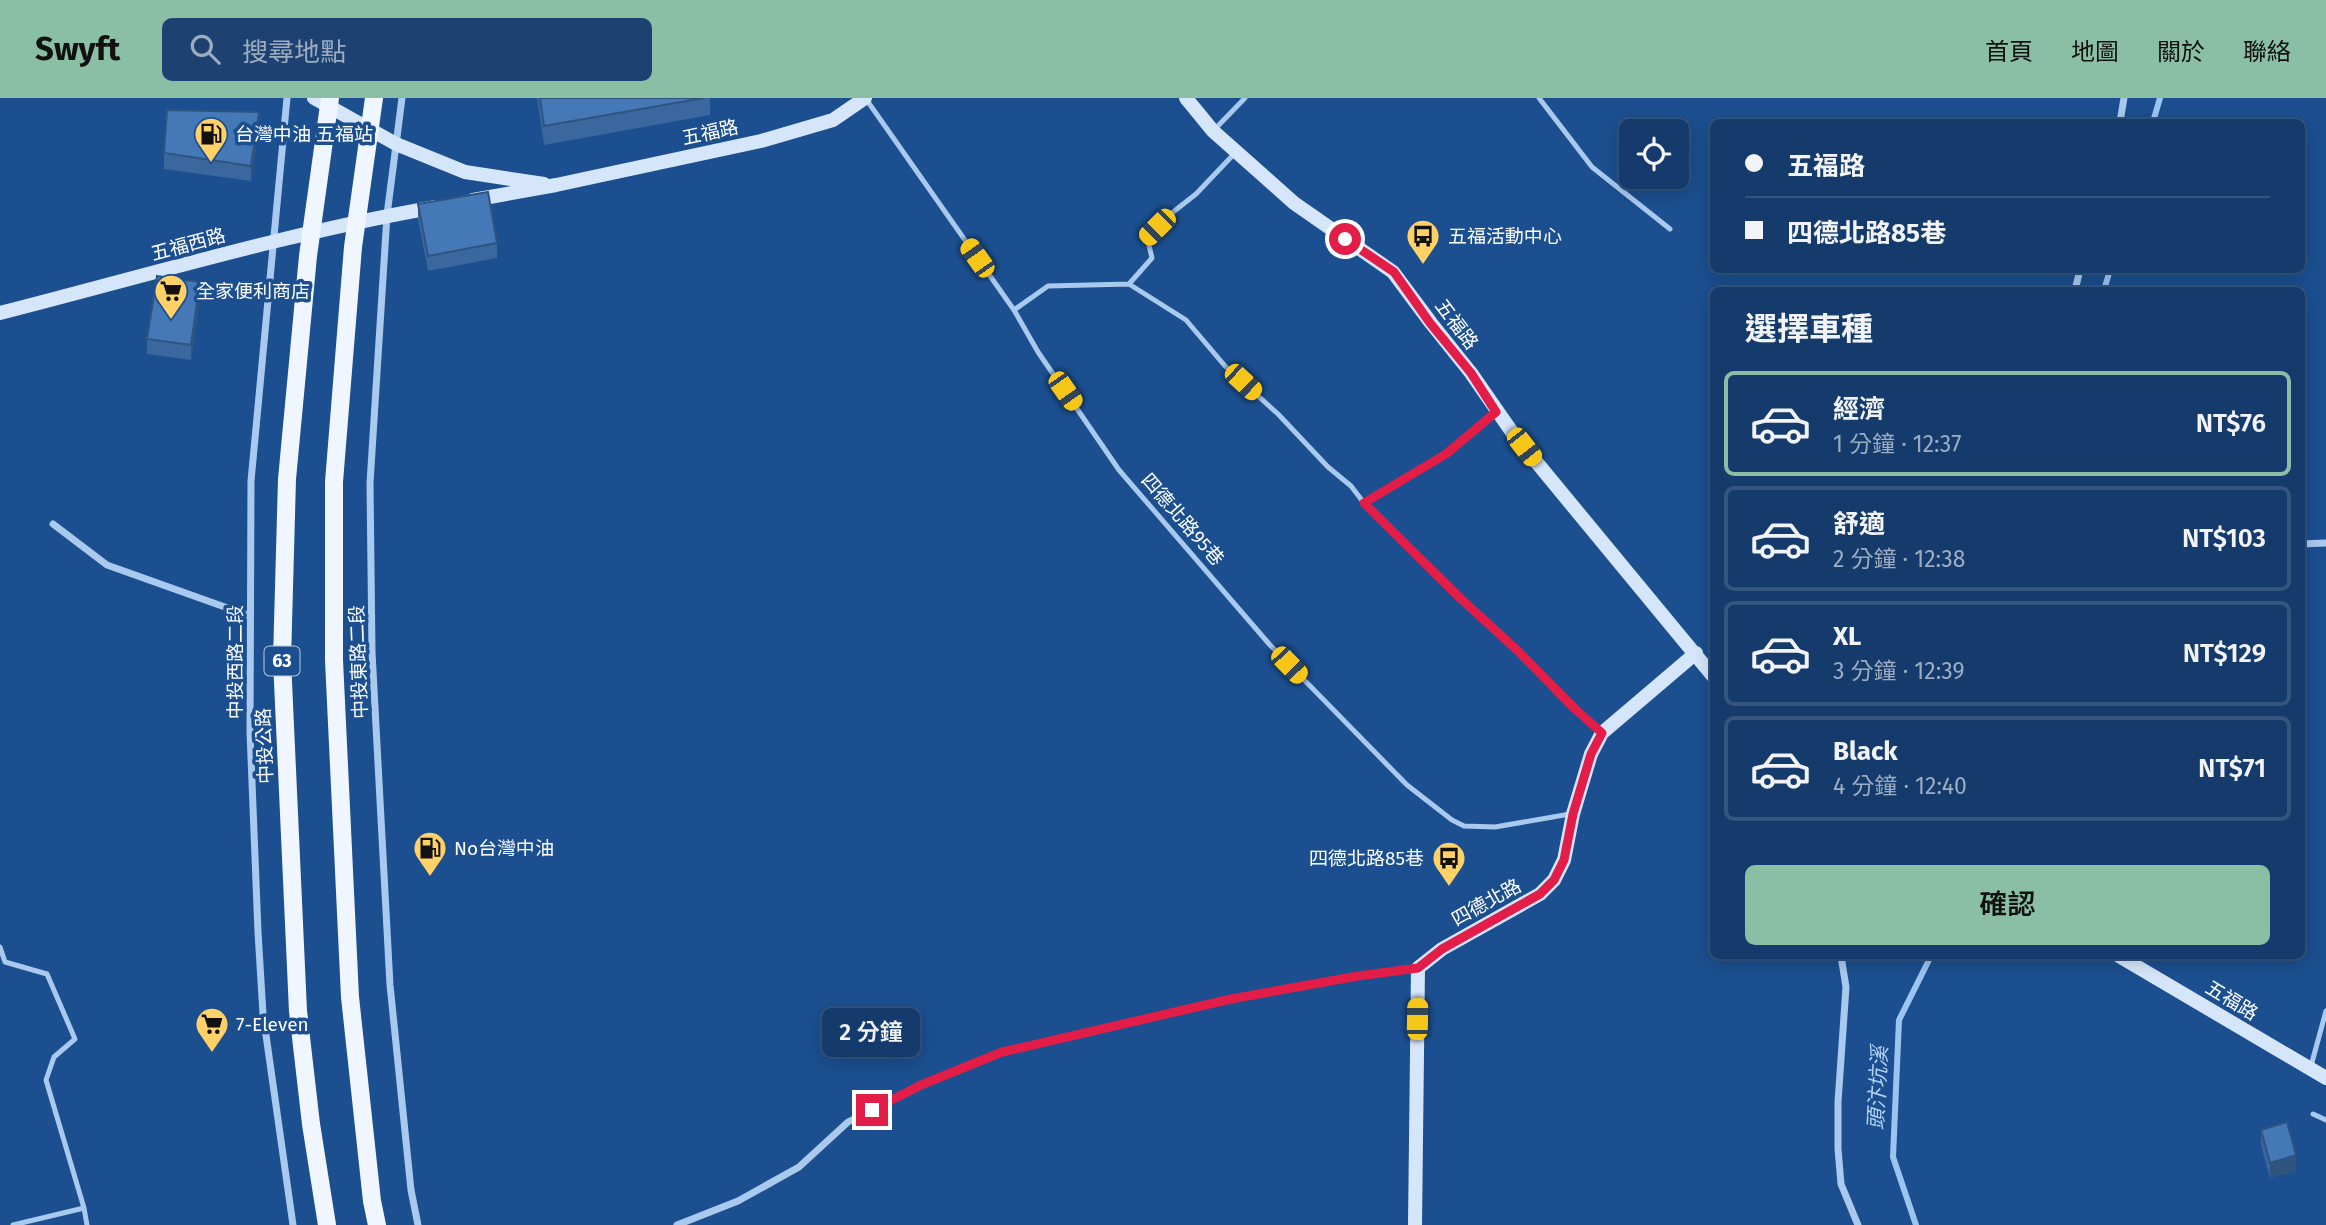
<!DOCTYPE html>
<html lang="zh-TW">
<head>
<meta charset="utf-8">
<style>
	body { margin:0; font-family:"Fira Sans","Noto Sans TC",sans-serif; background:#1d4271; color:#f1f3f6; height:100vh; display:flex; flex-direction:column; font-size:26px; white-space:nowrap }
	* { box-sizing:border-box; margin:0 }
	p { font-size:23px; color:#9dadc1 }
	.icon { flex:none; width:38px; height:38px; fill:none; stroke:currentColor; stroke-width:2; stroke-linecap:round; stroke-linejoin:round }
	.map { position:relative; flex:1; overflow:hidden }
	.drawer { position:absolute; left:1710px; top:189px; width:595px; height:672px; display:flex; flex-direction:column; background:#143b6b; border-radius:10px; box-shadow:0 4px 18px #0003,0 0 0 2px #33557e }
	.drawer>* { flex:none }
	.guide { position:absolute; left:1710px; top:21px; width:595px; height:154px; border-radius:10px; box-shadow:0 4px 18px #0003,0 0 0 2px #33557e; display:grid; align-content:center; height:154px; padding:0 35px; background:#143b6b }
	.tools { position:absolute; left:1619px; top:21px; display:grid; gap:14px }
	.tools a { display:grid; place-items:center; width:70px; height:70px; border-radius:10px; background:#143b6b; box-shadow:0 4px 18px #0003,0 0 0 2px #33557e; font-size:35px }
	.end { position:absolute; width:32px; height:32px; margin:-16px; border:9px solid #e11d48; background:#fff; box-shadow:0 0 0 4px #fff }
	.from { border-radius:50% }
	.bubble { position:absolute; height:49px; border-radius:10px; background:#143b6b; box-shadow:0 4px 18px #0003,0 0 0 2px #33557e; font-size:23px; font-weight:600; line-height:49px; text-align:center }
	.car { position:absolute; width:21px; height:42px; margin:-21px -10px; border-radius:9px; box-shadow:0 0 5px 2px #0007; background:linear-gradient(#f5c518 24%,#345 0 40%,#f5c518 0 76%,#345 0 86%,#f5c518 0) }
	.guide b { display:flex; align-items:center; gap:24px; height:66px; font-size:26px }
	.guide b+b { border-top:2px solid #33557e }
	.guide i { width:18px; height:18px; background:#f1f3f6 }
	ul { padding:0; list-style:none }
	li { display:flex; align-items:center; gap:21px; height:105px; margin:0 14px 10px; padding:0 21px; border:4px solid #33557e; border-radius:10px }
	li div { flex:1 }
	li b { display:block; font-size:26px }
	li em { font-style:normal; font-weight:600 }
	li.active { border-color:#8abfa5 }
	li>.icon { width:63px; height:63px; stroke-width:1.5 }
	h2 { padding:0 35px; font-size:32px; line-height:84px }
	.cta { display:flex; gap:14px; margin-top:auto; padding:14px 35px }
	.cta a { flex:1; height:80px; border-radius:10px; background:#8abfa5; color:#111; font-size:28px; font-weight:600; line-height:80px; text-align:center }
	header { display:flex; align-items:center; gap:42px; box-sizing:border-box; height:98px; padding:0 35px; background:#8abfa5; color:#111 }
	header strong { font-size:33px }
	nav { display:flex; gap:38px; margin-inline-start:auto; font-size:24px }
	.search { width:490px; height:63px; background:#1d4271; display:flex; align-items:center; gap:18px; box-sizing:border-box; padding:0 24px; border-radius:10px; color:#9dadc1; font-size:26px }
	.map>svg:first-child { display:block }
</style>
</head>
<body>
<header>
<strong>Swyft</strong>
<div class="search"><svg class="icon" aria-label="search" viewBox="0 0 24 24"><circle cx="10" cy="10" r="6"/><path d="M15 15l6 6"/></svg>搜尋地點</div>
<nav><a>首頁</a><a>地圖</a><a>關於</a><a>聯絡</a></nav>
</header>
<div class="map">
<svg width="2326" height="1127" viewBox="0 0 2326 1127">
	<rect width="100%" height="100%" fill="#1b4f8f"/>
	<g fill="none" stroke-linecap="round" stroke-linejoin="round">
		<path stroke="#9cc4f0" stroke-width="6" d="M 2153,24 L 2160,0
			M 2104,192 L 2110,172
			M 1916,1127 L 1893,1059 L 1899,922 L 1931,858"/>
		<path stroke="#a9c9ee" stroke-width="5" d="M 1539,0 L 1592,69 L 1670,131
			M 866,1 L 1014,212 L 1038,254 L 1119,372 L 1270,547 L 1407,687 L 1452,722 L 1464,728 L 1495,729 L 1570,716
			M 1213,33 L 1245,0
			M 1129,186 L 1152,160 L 1147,139 L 1168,118 L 1196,96 L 1234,56
			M 1014,212 L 1048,188 L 1129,186 L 1186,222 L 1225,268 L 1278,316 L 1328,369 L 1351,388 L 1364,405 L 1421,463 L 1518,553 L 1600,633
			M 1364,405 L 1446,356 L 1496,314
			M 0,849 L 5,864 L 47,876 L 75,941 L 54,959 L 46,982 L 84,1110 L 87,1127
			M 2311,968 L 2326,913
			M 2313,1016 L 2326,1022
			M 13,1127 L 84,1110"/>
		<path stroke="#a9c9ee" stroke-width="7" d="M 287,0 L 251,383 L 250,634 L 258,834 L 263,916 L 293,1127
			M 402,0 L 387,117 L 370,385 L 372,554 L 390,887 L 411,1092 L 418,1127
			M 2120,24 L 2124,0
			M 2075,192 L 2080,172
			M 53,426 L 107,467 L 250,518
			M 2301,446 L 2326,445
			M 1841,858 L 1846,889 L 1838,1004 L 1838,1051 L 1841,1086 L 1858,1127
			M 677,1127 L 738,1103 L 799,1069 L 848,1024 L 921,987 L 1002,954 L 1231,901 L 1358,878 L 1417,870"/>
		<path stroke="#d6e6fa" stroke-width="14" d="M 314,0 L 396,46 L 465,74 L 544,86
			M 1186,0 L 1213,33 L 1294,105 L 1393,174 L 1431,225 L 1471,275 L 1514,337 L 1713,578
			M 473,102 L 556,87 L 761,43 L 833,22 L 865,0
			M 0,215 C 145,178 288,135 436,109
			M 2119,858 L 2326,980
			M 1415,1127 L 1418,870 L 1442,851 L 1540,796 L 1554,782 L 1564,762 L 1573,716 L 1591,656 L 1602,635 L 1696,555"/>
		<path stroke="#f0f6ff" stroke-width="18" d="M 374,0 L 353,149 L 334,384 L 334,562 L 350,899 L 372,1103 L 377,1127
			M 327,1127 L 311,1026 L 298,913 L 282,562 L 287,381 L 308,158 L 330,0"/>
	</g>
	<path fill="#3a679d" d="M 537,0 L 710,0 L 710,17 L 544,47 Z
		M 259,29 L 251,83 L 164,71 L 164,55 Z
		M 418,106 L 497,145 L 497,160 L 428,173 L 418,121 Z
		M 200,199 L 191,262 L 147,256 L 147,241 Z
		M 2261,1032 L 2296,1073 L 2270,1080 L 2261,1047 Z"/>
	<path fill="#305480" d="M 259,14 L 259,29 L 251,83 L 251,68 Z
		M 200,184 L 200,199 L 191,262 L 191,247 Z
		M 2296,1057 L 2296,1073 L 2270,1080 L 2270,1065 Z"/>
	<path fill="#4478b7" stroke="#305480" stroke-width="2" d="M 540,0 L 704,0 L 544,28 Z
		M 167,12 L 259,14 L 251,68 L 164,55 Z
		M 488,94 L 497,145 L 428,158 L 418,106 Z
		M 157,178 L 200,184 L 191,247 L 147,241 Z
		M 2287,1024 L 2296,1057 L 2270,1065 L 2261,1032 Z"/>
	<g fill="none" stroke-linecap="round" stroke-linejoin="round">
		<path stroke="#e11d48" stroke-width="9" d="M 872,1012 L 921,987 L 1002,954 L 1231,901 L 1358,878 L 1418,870 L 1442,851 L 1540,796 L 1554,782 L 1564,762 L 1573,716 L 1591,656 L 1602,635 L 1575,611 L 1518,553 L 1460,500 L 1364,405 L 1446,356 L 1496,314 L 1471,275 L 1430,225 L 1394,174 L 1345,141"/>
	</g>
	<defs>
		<symbol id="fuel-pin" viewBox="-11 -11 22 30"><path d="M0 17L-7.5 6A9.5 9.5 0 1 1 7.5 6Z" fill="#ffd166" stroke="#1b4f8f"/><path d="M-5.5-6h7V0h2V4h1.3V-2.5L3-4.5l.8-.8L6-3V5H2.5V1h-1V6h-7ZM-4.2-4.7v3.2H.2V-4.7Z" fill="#111"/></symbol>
		<symbol id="bus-pin" viewBox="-11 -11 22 30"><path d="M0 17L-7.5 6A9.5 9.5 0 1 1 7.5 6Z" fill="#ffd166" stroke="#1b4f8f"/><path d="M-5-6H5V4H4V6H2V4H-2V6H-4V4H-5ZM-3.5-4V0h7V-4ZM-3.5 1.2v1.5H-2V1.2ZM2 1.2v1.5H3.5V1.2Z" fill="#111"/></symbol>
		<symbol id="supermarket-pin" viewBox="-11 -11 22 30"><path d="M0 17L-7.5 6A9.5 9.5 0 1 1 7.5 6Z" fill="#ffd166" stroke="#1b4f8f"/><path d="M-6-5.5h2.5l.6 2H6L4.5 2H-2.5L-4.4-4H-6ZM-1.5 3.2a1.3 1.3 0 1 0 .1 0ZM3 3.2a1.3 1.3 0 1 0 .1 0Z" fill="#111"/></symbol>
	</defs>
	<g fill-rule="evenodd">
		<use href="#fuel-pin" x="192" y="17" width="38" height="52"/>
		<use href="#bus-pin" x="1404" y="119" width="38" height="52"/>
		<use href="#supermarket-pin" x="152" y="174" width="38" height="52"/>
		<use href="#fuel-pin" x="411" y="731" width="38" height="52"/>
		<use href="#bus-pin" x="1430" y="741" width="38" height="52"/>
		<use href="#supermarket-pin" x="193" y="907" width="38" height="52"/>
	</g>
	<g text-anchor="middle" stroke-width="7" stroke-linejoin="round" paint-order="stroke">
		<rect fill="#1b4f8f" stroke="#bbcadd" stroke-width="2" x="264.5" y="548.5" width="35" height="29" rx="5"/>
		<g font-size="18" font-weight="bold" fill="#fff">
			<text x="282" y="569">63</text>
		</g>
		<g font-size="19" fill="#fff" stroke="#1b4f8f">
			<text transform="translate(710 34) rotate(-12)" y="7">五福路</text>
			<text transform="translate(188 146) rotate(-15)" y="7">五福西路</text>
			<text transform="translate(1457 226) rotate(53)" y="7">五福路</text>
			<text transform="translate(1183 421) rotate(49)" y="7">四德北路95巷</text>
			<text transform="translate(235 564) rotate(-90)" y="7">中投西路二段</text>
			<text transform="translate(358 564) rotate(-92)" y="7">中投東路二段</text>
			<text transform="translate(264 648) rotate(-92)" y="7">中投公路</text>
			<text transform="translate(1486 804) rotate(-29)" y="7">四德北路</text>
			<text transform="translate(2232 902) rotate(31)" y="7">五福路</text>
		</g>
		<g font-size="19" fill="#fff" stroke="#1b4f8f" text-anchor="start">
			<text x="235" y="43">台灣中油 五福站</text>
			<text x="1448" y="145">五福活動中心</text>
			<text x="196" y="200">全家便利商店</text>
			<text x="454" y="757">No台灣中油</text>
			<text x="1424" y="767" text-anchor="end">四德北路85巷</text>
			<text x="236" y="933">7-Eleven</text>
		</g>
		<g font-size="21" font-style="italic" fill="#b5d3f5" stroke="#1b4f8f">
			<text transform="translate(1878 990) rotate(-87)" y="7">頭汴坑溪</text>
		</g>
	</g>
</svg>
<div class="tools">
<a><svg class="icon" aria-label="locate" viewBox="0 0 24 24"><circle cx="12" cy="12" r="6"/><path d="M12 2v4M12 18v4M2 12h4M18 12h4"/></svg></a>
</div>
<i class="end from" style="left:1345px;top:141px"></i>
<i class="end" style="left:872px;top:1012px"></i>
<div class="bubble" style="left:822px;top:910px;width:98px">2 分鐘</div>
<i class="car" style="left:1157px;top:129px;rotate:225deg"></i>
<i class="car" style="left:977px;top:160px;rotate:325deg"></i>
<i class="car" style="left:1243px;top:284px;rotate:133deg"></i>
<i class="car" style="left:1065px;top:293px;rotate:145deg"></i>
<i class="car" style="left:1524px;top:349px;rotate:142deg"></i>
<i class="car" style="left:1289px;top:567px;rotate:136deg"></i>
<i class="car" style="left:1417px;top:921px;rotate:1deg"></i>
<div class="guide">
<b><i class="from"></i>五福路</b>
<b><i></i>四德北路85巷</b>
</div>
<section class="drawer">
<h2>選擇車種</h2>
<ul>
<li class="active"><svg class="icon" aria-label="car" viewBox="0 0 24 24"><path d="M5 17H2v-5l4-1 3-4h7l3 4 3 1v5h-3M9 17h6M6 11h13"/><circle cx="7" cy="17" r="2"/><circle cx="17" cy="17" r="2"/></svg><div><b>經濟</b><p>1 分鐘 · 12:37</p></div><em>NT$76</em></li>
<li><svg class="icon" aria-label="car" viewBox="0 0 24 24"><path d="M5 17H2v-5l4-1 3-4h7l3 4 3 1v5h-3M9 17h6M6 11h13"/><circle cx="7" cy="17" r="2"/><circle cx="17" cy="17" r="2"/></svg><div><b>舒適</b><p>2 分鐘 · 12:38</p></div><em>NT$103</em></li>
<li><svg class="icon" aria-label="car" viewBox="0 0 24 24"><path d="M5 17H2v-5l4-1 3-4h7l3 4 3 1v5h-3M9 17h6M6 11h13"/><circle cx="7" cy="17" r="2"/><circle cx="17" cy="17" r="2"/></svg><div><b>XL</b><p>3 分鐘 · 12:39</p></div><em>NT$129</em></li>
<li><svg class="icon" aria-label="car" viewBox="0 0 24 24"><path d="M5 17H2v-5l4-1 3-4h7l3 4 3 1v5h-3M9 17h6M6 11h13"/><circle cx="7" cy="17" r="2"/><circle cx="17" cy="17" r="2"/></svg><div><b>Black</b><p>4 分鐘 · 12:40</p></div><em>NT$71</em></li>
</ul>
<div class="cta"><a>確認</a></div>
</section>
</div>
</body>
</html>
